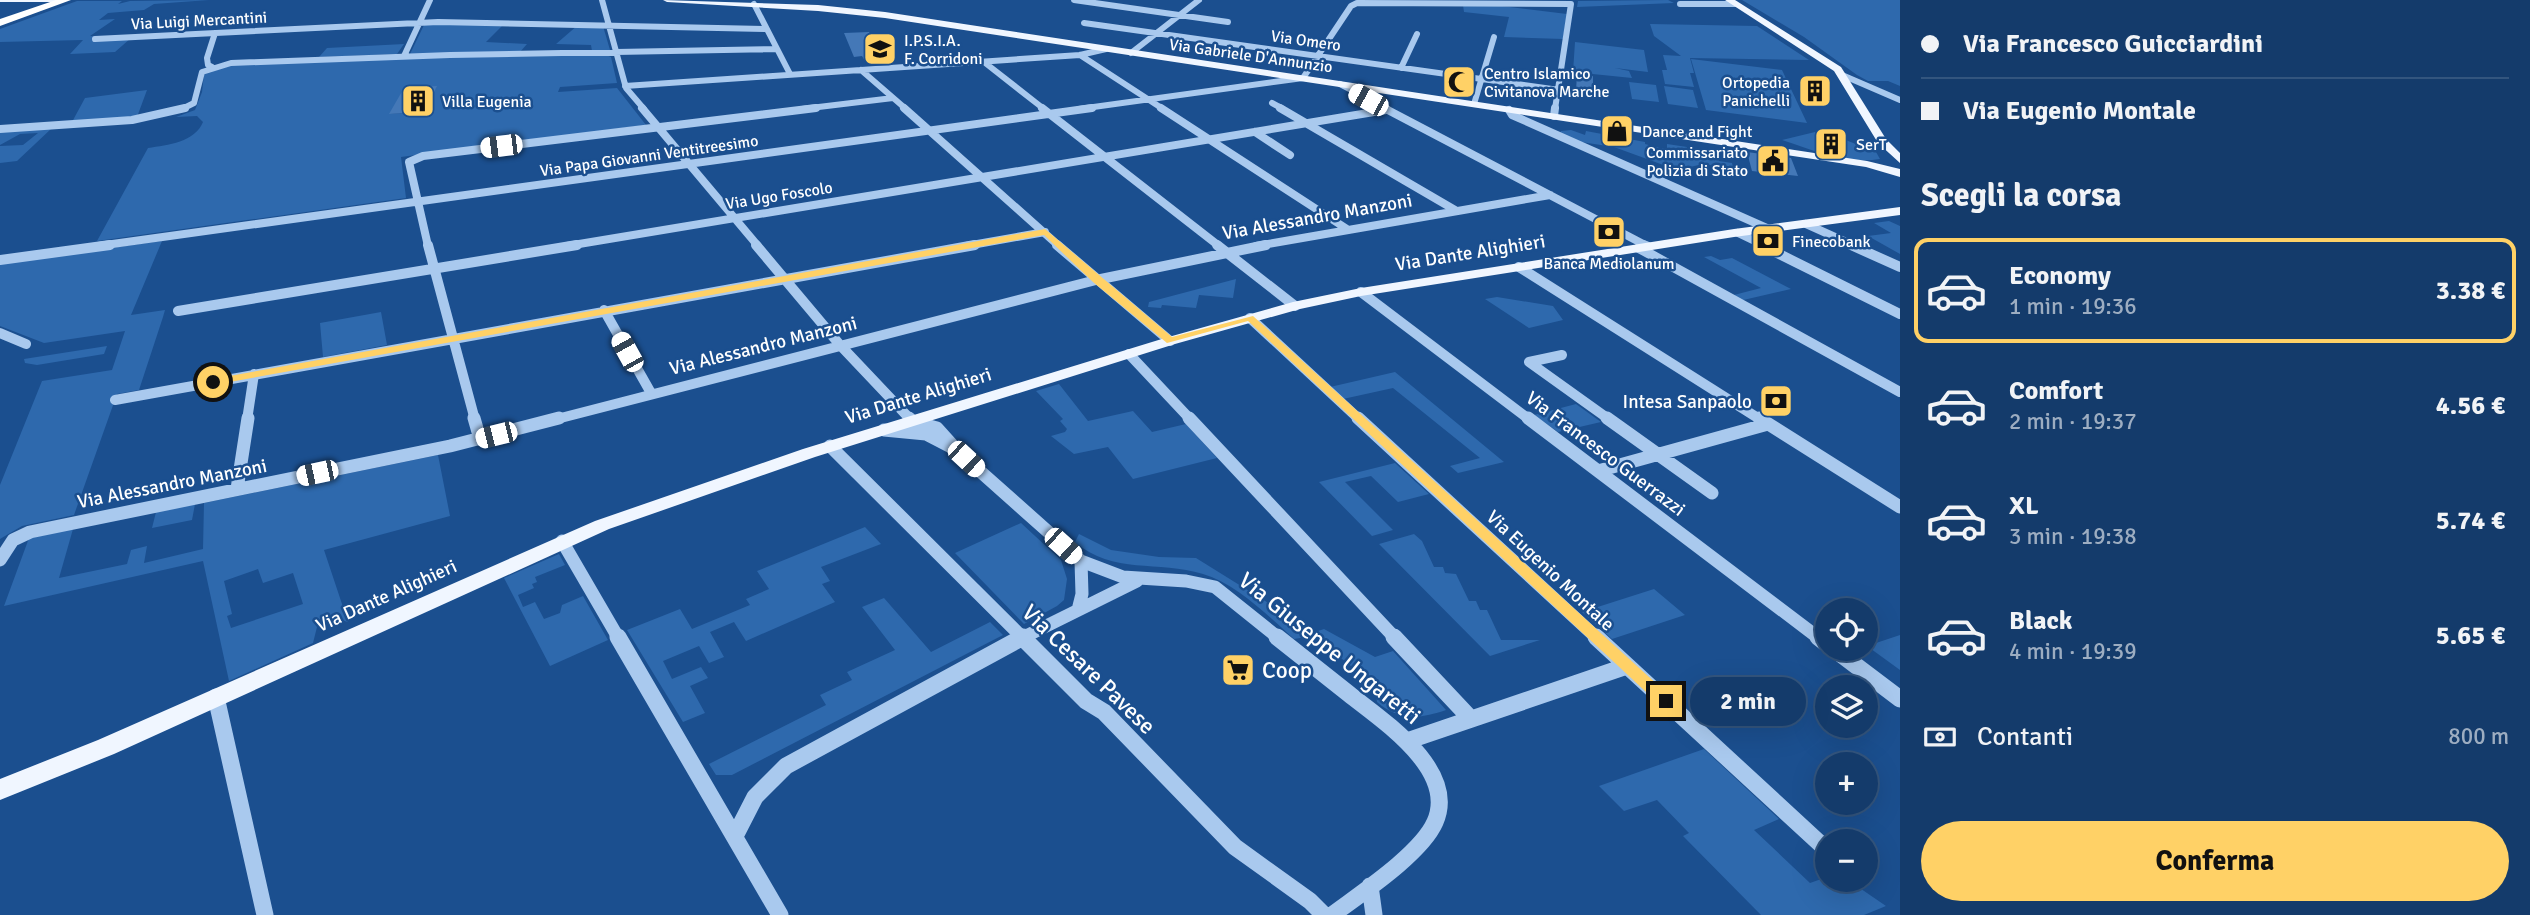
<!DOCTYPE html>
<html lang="it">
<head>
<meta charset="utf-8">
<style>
	body { margin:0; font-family:Signika,sans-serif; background:#1d4271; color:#f1f3f6; height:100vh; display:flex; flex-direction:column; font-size:26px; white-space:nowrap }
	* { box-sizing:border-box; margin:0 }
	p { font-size:23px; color:#9dadc1 }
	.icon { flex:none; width:38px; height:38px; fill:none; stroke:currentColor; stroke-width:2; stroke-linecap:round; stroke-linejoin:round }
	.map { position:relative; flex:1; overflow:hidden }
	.sheet { display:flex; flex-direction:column; background:#143b6b; width:630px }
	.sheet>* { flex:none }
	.guide { display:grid; align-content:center; height:154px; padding:0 21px; background:#143b6b }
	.tools { position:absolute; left:1815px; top:598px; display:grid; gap:14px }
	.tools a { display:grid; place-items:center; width:63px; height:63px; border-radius:50%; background:#143b6b; box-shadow:0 7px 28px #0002,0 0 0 2px #33557e; font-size:35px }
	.end { position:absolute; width:32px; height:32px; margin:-16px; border:9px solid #ffd166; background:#111; box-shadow:0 0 0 4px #111 }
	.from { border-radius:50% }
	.bubble { position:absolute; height:49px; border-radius:24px; background:#143b6b; box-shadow:0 7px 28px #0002,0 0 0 2px #33557e; font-size:23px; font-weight:800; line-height:49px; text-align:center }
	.car { position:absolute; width:21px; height:42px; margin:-21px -10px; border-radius:9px; box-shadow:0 0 5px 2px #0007; background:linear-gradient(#fff 24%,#345 0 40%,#fff 0 76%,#345 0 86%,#fff 0) }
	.guide b { display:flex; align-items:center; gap:24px; height:66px; font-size:26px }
	.guide b+b { border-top:2px solid #33557e }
	.guide i { width:18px; height:18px; background:#f1f3f6 }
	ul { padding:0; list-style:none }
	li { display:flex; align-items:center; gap:21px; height:105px; margin:0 14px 10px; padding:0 7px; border:4px solid transparent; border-radius:14px }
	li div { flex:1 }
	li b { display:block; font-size:26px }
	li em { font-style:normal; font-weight:800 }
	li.current { border-color:#ffd166 }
	li>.icon { width:63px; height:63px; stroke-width:1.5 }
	h2 { padding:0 21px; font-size:32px; line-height:84px }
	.pay { display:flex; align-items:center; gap:18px; height:77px; padding:0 21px; font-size:26px }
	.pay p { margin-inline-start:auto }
	.cta { display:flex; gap:14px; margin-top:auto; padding:14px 21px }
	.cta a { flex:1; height:80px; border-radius:42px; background:#ffd166; color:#111; font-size:28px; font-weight:800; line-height:80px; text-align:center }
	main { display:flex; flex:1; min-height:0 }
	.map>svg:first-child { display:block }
</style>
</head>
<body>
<main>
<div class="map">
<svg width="1900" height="915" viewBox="0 0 1900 915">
	<rect width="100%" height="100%" fill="#1b4f8f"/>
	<path fill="#2e69ad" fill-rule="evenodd" d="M 209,0 L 154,4 L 144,10 L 108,13 L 99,20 L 115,19 L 90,36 L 131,38 L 115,52 L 70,54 L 83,40 L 0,42 L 0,29 L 77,1 L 122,1 L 118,4 L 130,1 Z
		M 1668,0 L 1674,3 L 1577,7 L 1578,1 Z
		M 1742,0 L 1900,0 L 1900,86 L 1888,81 L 1868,81 L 1857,75 L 1804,37 Z
		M 1463,5 L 1493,5 L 1567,14 L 1563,39 L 1504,37 L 1509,17 L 1464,12 Z
		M 505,23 L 486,42 L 527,44 L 520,52 L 410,54 L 424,25 Z
		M 1650,24 L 1757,26 L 1809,60 L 1690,58 L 1694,73 L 1690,73 L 1694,87 L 1665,84 L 1662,70 L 1667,70 L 1663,55 L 1681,56 L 1654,36 Z
		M 578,25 L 603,26 L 610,50 L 592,51 L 591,45 L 556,44 Z
		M 1575,42 L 1644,50 L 1648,72 L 1615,68 L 1629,71 L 1632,78 L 1573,72 Z
		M 404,44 L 397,54 L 319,57 L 327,48 Z
		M 606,55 L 611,57 L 617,83 L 560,87 L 558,92 L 617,88 L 646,125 L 401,157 L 406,198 L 97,241 L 148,148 C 168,145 195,142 203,122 L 197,116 L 176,117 L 195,110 L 202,92 L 204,75 L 209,70 L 233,65 L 485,56 ZM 436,87 L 424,112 L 390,114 L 392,110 Z
		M 1691,59 L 1782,70 L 1807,123 L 1706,110 Z
		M 1629,82 L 1656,85 L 1659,102 L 1632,99 Z
		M 1664,86 L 1693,90 L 1698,108 L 1668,104 Z
		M 147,90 L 137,117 L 72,122 L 85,98 Z
		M 52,128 L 17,161 L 0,163 L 0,146 L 23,145 L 38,133 L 20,134 L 0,145 L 0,132 Z
		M 1571,130 L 1585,135 L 1586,131 L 1645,142 L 1645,144 L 1660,148 L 1667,148 L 1667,144 L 1687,147 L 1688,153 L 1681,152 L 1681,156 L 1695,158 L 1694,151 L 1718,155 L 1719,161 L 1732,163 L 1733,168 L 1703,164 L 1677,170 L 1614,147 L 1581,142 L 1560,133 L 1561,131 Z
		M 1815,132 L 1828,133 L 1876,152 L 1880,159 C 1847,165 1813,150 1782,140 Z
		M 1889,221 L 1900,226 L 1900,254 L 1868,236 L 1891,233 L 1874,223 Z
		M 162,241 L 131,315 L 165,310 L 163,317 L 139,390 L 117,394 L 74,515 L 22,526 L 0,539 L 0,485 L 42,381 L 112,370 L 125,331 L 44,343 L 0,326 L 0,263 Z
		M 1711,256 L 1720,260 L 1732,258 L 1791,289 L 1739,301 L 1730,296 L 1761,288 L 1704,257 Z
		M 1236,279 L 1233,298 L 1199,295 L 1196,308 L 1162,305 L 1161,308 L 1148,307 L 1149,302 Z
		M 1497,297 L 1553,306 L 1563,320 L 1529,328 L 1485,299 Z
		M 381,312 L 387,345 L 323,357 L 320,323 Z
		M 107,346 L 104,354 L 37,365 L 25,363 L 24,359 Z
		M 1395,372 L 1504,462 L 1458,473 L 1450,466 L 1480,458 L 1393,388 L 1343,399 L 1330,387 Z
		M 1059,384 L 1088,421 L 1133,411 L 1152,432 L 1186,424 L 1217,458 L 1133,479 L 1108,447 L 1074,454 L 1051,436 L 1065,432 L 1067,429 L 1060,421 L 1063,419 L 1036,391 Z
		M 1576,404 L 1601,422 L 1558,432 L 1534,415 Z
		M 438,455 L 450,516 L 324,550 L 348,622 L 338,619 L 317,627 L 313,643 L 229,681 L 203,561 L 4,606 L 29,538 L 73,529 L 59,578 L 127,564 L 131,550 L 147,546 L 144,563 L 203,549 L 204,503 ZM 258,569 L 263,583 L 293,573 L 303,604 L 231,628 L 227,616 L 232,614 L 224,581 Z
		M 1395,463 L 1429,494 L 1398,502 L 1371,476 L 1345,482 L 1393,530 L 1372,536 L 1319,482 Z
		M 195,504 L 192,520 L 152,528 L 156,512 Z
		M 1021,523 L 1061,560 L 1067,579 L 1064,600 L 1057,606 L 1024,624 L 955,553 Z
		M 865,527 L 881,544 L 821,567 L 830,581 L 822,584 L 835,602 L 746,641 L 734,622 L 710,632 L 724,657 L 709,663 L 699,646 L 663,661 L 672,679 L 701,667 L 708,678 L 690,686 L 705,713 L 683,722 L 627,630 L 680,609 L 692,629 L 750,605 L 746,599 L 769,589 L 757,571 Z
		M 1079,534 L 1111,550 L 1159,557 L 1196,558 L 1315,632 L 1324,629 L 1375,657 L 1393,651 L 1446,710 C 1420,719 1399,721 1377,702 L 1375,685 L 1313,636 L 1294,639 C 1268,616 1237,584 1203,574 C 1158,560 1113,575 1075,542 Z
		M 1414,534 L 1422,541 L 1434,567 L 1443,567 L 1445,573 L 1456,574 L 1469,601 L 1476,601 L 1480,610 L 1487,610 L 1501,640 L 1540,640 L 1490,656 L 1379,544 Z
		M 559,554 L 565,565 L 535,577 L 537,582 L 532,584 L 534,588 L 518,595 L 523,607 L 535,602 L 544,619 L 560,613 L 562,605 L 583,596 L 608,640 L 550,666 L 504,578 Z
		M 1654,589 L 1685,615 L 1612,639 L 1582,612 Z
		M 884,598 L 931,652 L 990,622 L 1003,635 L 732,775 L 716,775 L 709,764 L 826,705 L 820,695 L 852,680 L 847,672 L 895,650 L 862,607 Z
		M 1900,635 L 1900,670 L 1867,646 Z
		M 1704,749 L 1779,819 L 1754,830 L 1810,883 L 1827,877 L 1827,880 L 1848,880 L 1886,906 L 1864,915 L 1761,915 L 1683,836 L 1689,833 L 1657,800 L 1624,811 L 1599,786 Z"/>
	<path fill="#4478b7" d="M 869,32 L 881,55 L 878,55 L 880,60 L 865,61 L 862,56 L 854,57 L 844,33 Z
		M 1577,74 L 1593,76 L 1593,93 L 1576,91 Z
		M 1450,80 L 1474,84 L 1470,98 L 1446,94 Z
		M 437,86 L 424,112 L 389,114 L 404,88 Z
		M 1747,152 L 1791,158 L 1798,176 L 1752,171 Z"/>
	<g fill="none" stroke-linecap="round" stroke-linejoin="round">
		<path stroke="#a9c9ee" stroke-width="6" d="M 602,0 L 626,88 L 644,109
			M 1074,0 L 1228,22
			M 754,4 L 790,74
			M 1680,4 L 1735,4
			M 1084,23 L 1559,90
			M 95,39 L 438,22 L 766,29
			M 1131,53 L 1199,0
			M 1080,55 L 1163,109
			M 404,56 L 430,0
			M 984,62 L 1044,109
			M 212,67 L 208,65 L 207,58 L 215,33
			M 1401,68 L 1417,34
			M 861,70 L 906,109
			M 1842,75 L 1900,100
			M 1340,84 L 1388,109
			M 625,86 L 1080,55 L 1106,49
			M 1272,103 L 1283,109
			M 1474,104 L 1494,37
			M 182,109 L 194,103 L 202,72 L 231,63 L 450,55 L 777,49
			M 802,109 L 893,98
			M 1079,109 L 1303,78 L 1351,6 L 1357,3 L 1571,4 L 1555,109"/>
		<path stroke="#a9c9ee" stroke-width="8" d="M 642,108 L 758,246
			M 904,108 L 1059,246
			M 1042,108 L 1219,246
			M 1161,108 L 1347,229
			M 1280,108 L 1455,210
			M 1384,108 L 1647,246
			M 1509,110 L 1512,115 L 1769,229
			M 1554,116 L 1555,108
			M 0,129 L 132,120 L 185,108
			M 1255,132 L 1290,155
			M 1806,224 L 1855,246
			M 1738,233 L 1765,246
			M 98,246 L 1092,108
			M 428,246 L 409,162 L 423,156 L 816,108
			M 567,246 L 1386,110
			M 966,246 L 1045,232
			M 1256,246 L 1550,195"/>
		<path stroke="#a9c9ee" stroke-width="10" d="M 428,245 L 475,420
			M 756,245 L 840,345 L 911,420
			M 1057,245 L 1170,341
			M 1217,245 L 1295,306
			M 1643,245 L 1648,247
			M 1761,245 L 1900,314
			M 1851,245 L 1900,267
			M 1639,248 L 1900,392
			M 0,260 L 110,245
			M 1519,267 L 1761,420
			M 1361,292 L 1530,420
			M 604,310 L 651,393
			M 178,311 L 577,245
			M 1250,318 L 1360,420
			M 0,333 L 26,344
			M 1129,354 L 1191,420
			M 1562,355 L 1529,362 L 1610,420
			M 115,400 L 975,245
			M 247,420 L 254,374
			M 553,420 L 1096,280 L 1266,245"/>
		<path stroke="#a9c9ee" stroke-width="13" d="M 474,418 L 480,439
			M 909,418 L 918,427
			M 1189,418 L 1396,639
			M 1358,418 L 1598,639
			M 1528,418 L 1820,639
			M 1607,418 L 1712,493
			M 1759,418 L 1900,507
			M 911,421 L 937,428 L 955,448
			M 884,430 L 926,434 L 955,449 L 1081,561 L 1123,577 L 1186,581 L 1215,587 L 1280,639
			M 830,446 L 1024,639
			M 1598,471 L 1768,424
			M 237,489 L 248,418
			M 562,541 L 619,639
			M 0,560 L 13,540 L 30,532 L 450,446 L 559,418
			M 1078,610 L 1082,594 L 1081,561
			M 1020,639 L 1137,581"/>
		<path stroke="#a9c9ee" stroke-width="17" d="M 618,637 L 780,915
			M 1022,637 L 1086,701 L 1104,712 L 1235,847 L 1310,901 L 1324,915
			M 1277,637 C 1301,656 1325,675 1349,694 C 1383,721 1458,770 1435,822 C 1421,854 1360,894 1332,915
			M 1394,637 L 1471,719
			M 1596,637 L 1827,850
			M 1818,637 L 1827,644
			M 1834,649 L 1900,699
			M 216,697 L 265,915
			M 1407,741 L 1627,666
			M 735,836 L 755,797 L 786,766 L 1023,637
			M 1370,886 L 1374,915"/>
		<path fill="#f0f6ff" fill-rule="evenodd" d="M 0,0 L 63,0 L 59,2 L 0,2 Z
			M 663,0 L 818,5 L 885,12 L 1867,161 L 1900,169 L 1900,177 L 1866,167 L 885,18 L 818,11 L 667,2 Z
			M 1725,0 L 1735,0 L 1841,67 L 1886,139 L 1900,153 L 1900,163 L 1878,143 L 1834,71 Z
			M 1900,207 L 1900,215 L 1734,237 L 1361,296 L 1300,309 L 1175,344 L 815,457 L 609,529 L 114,754 L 0,800 L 0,779 L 98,740 L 595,521 L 803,449 L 1165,338 L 1293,302 L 1361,288 L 1734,229 Z"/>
		<path fill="#fff" fill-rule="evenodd" d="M 56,0 L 71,0 L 0,26 L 0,19 Z"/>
	</g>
	<path fill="#ffd166" d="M 1045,229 L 1172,337 L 1253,316 L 1671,697 L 1673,701 L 1671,705 L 1660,705 L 1248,321 L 1167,343 L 1093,282 L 1044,235 L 213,385 L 207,382 L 213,379 Z"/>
	<defs>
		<symbol id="school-square" viewBox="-11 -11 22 22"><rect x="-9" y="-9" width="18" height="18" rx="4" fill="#ffd166" stroke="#1b4f8f"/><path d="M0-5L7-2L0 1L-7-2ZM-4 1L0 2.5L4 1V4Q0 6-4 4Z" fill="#111"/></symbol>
		<symbol id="mosque-square" viewBox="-11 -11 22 22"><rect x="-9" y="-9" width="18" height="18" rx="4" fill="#ffd166" stroke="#1b4f8f"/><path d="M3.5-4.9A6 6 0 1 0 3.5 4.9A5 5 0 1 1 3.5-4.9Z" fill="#111"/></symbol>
		<symbol id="building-square" viewBox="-11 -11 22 22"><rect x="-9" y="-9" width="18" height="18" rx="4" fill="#ffd166" stroke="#1b4f8f"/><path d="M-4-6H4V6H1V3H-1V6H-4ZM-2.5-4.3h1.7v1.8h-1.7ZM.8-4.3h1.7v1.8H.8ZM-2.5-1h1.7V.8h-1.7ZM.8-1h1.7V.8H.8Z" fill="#111"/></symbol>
		<symbol id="shop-square" viewBox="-11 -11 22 22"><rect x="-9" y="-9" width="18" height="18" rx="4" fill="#ffd166" stroke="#1b4f8f"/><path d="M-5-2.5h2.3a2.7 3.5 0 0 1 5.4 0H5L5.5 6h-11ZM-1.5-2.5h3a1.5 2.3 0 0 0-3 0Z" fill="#111"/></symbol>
		<symbol id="civic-square" viewBox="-11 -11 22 22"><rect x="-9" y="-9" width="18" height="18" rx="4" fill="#ffd166" stroke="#1b4f8f"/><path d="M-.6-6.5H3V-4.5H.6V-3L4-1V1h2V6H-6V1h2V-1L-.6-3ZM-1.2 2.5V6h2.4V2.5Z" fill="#111"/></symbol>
		<symbol id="bank-square" viewBox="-11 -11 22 22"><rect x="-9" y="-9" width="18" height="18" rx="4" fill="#ffd166" stroke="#1b4f8f"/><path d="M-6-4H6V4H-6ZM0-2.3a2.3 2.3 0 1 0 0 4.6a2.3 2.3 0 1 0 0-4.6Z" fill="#111"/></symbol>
		<symbol id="supermarket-square" viewBox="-11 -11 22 22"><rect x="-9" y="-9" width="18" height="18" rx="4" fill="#ffd166" stroke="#1b4f8f"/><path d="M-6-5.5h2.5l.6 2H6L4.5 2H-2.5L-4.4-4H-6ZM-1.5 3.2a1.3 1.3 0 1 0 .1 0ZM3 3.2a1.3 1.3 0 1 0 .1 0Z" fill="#111"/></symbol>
	</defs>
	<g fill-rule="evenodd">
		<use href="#school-square" x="861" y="30" width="38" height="38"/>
		<use href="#mosque-square" x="1440" y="63" width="38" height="38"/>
		<use href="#building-square" x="1796" y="72" width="38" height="38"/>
		<use href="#building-square" x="399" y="82" width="38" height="38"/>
		<use href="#shop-square" x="1598" y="112" width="38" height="38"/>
		<use href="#building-square" x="1812" y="125" width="38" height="38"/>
		<use href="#civic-square" x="1754" y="142" width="38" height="38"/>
		<use href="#bank-square" x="1590" y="213" width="38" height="38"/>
		<use href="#bank-square" x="1749" y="222" width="38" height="38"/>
		<use href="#bank-square" x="1757" y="382" width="38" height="38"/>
		<use href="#supermarket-square" x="1219" y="651" width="38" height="38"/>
	</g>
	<g text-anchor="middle" stroke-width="5" stroke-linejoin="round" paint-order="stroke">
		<g font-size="16" fill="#fff" stroke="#1b4f8f">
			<text transform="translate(199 20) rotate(-3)" y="6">Via Luigi Mercantini</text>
			<text transform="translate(1306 40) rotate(8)" y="6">Via Omero</text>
			<text transform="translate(1251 55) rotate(8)" y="6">Via Gabriele D'Annunzio</text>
			<text transform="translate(649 155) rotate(-8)" y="6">Via Papa Giovanni Ventitreesimo</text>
			<text transform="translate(779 195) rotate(-9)" y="6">Via Ugo Foscolo</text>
		</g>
		<g font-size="16" fill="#fff" stroke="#1b4f8f" text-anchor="start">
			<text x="904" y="46">I.P.S.I.A.<tspan x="904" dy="18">F. Corridoni</tspan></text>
			<text x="1484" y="79">Centro Islamico<tspan x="1484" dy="18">Civitanova Marche</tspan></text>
			<text x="1790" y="88" text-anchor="end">Ortopedia<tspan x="1790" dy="18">Panichelli</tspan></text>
			<text x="442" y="107">Villa Eugenia</text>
			<text x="1642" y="137">Dance and Fight</text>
			<text x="1856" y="150">SerT</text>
			<text x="1748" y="158" text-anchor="end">Commissariato<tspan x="1748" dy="18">Polizia di Stato</tspan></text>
			<text x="1792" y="247">Finecobank</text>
			<text x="1609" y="269" text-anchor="middle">Banca Mediolanum</text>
		</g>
		<g font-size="19" fill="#fff" stroke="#1b4f8f">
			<text transform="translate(1317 216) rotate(-10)" y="7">Via Alessandro Manzoni</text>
			<text transform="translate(1470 252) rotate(-9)" y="7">Via Dante Alighieri</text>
			<text transform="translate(763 345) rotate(-14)" y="7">Via Alessandro Manzoni</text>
			<text transform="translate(918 395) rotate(-17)" y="7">Via Dante Alighieri</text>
			<text transform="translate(1606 453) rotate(37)" y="7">Via Francesco Guerrazzi</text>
			<text transform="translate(172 483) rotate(-11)" y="7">Via Alessandro Manzoni</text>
			<text transform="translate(1551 570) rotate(43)" y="7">Via Eugenio Montale</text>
			<text transform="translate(386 595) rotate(-24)" y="7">Via Dante Alighieri</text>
		</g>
		<g font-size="19" fill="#fff" stroke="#1b4f8f" text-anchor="end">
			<text x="1752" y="408">Intesa Sanpaolo</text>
		</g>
		<g font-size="23" fill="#fff" stroke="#1b4f8f">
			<text transform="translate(1330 648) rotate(39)" y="8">Via Giuseppe Ungaretti</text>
			<text transform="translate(1089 669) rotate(44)" y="8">Via Cesare Pavese</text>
		</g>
		<g font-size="23" fill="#fff" stroke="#1b4f8f" text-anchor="start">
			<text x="1262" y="678">Coop</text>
		</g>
	</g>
</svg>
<div class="tools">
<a><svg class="icon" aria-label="locate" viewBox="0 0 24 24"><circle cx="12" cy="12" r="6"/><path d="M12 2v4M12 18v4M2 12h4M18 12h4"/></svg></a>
<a><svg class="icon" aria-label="layers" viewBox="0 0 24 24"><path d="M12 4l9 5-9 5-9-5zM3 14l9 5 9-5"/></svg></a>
<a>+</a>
<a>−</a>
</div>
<i class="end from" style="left:213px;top:382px"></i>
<i class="end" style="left:1666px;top:701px"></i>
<div class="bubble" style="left:1690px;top:677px;width:116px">2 min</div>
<i class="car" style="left:1368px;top:100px;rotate:299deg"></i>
<i class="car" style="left:501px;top:146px;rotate:263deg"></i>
<i class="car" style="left:627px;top:352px;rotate:331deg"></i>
<i class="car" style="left:496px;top:435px;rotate:256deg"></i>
<i class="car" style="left:966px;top:459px;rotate:133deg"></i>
<i class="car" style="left:317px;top:473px;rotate:258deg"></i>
<i class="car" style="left:1063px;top:546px;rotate:132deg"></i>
</div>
<section class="sheet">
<div class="guide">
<b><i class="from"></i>Via Francesco Guicciardini</b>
<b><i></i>Via Eugenio Montale</b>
</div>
<h2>Scegli la corsa</h2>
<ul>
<li class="current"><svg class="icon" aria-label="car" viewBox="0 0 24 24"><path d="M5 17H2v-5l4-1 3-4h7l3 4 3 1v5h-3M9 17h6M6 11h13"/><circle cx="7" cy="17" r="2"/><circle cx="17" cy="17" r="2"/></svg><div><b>Economy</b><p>1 min · 19:36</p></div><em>3.38 €</em></li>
<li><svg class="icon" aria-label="car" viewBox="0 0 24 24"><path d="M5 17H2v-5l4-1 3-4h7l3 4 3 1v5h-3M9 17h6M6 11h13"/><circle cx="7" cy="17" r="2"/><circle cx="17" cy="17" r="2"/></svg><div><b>Comfort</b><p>2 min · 19:37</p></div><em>4.56 €</em></li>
<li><svg class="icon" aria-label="car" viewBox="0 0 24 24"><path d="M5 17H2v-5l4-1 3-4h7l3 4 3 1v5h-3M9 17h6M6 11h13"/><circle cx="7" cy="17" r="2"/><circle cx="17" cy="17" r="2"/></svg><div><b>XL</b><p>3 min · 19:38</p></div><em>5.74 €</em></li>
<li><svg class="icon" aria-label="car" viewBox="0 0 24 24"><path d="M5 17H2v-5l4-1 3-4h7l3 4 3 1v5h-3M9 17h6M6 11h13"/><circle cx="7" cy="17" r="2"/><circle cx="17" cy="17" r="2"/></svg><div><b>Black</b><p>4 min · 19:39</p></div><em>5.65 €</em></li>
</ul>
<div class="pay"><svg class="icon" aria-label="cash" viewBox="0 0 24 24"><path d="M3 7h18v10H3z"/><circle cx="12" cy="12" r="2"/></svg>Contanti<p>800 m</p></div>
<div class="cta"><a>Conferma</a></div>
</section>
</main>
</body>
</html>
